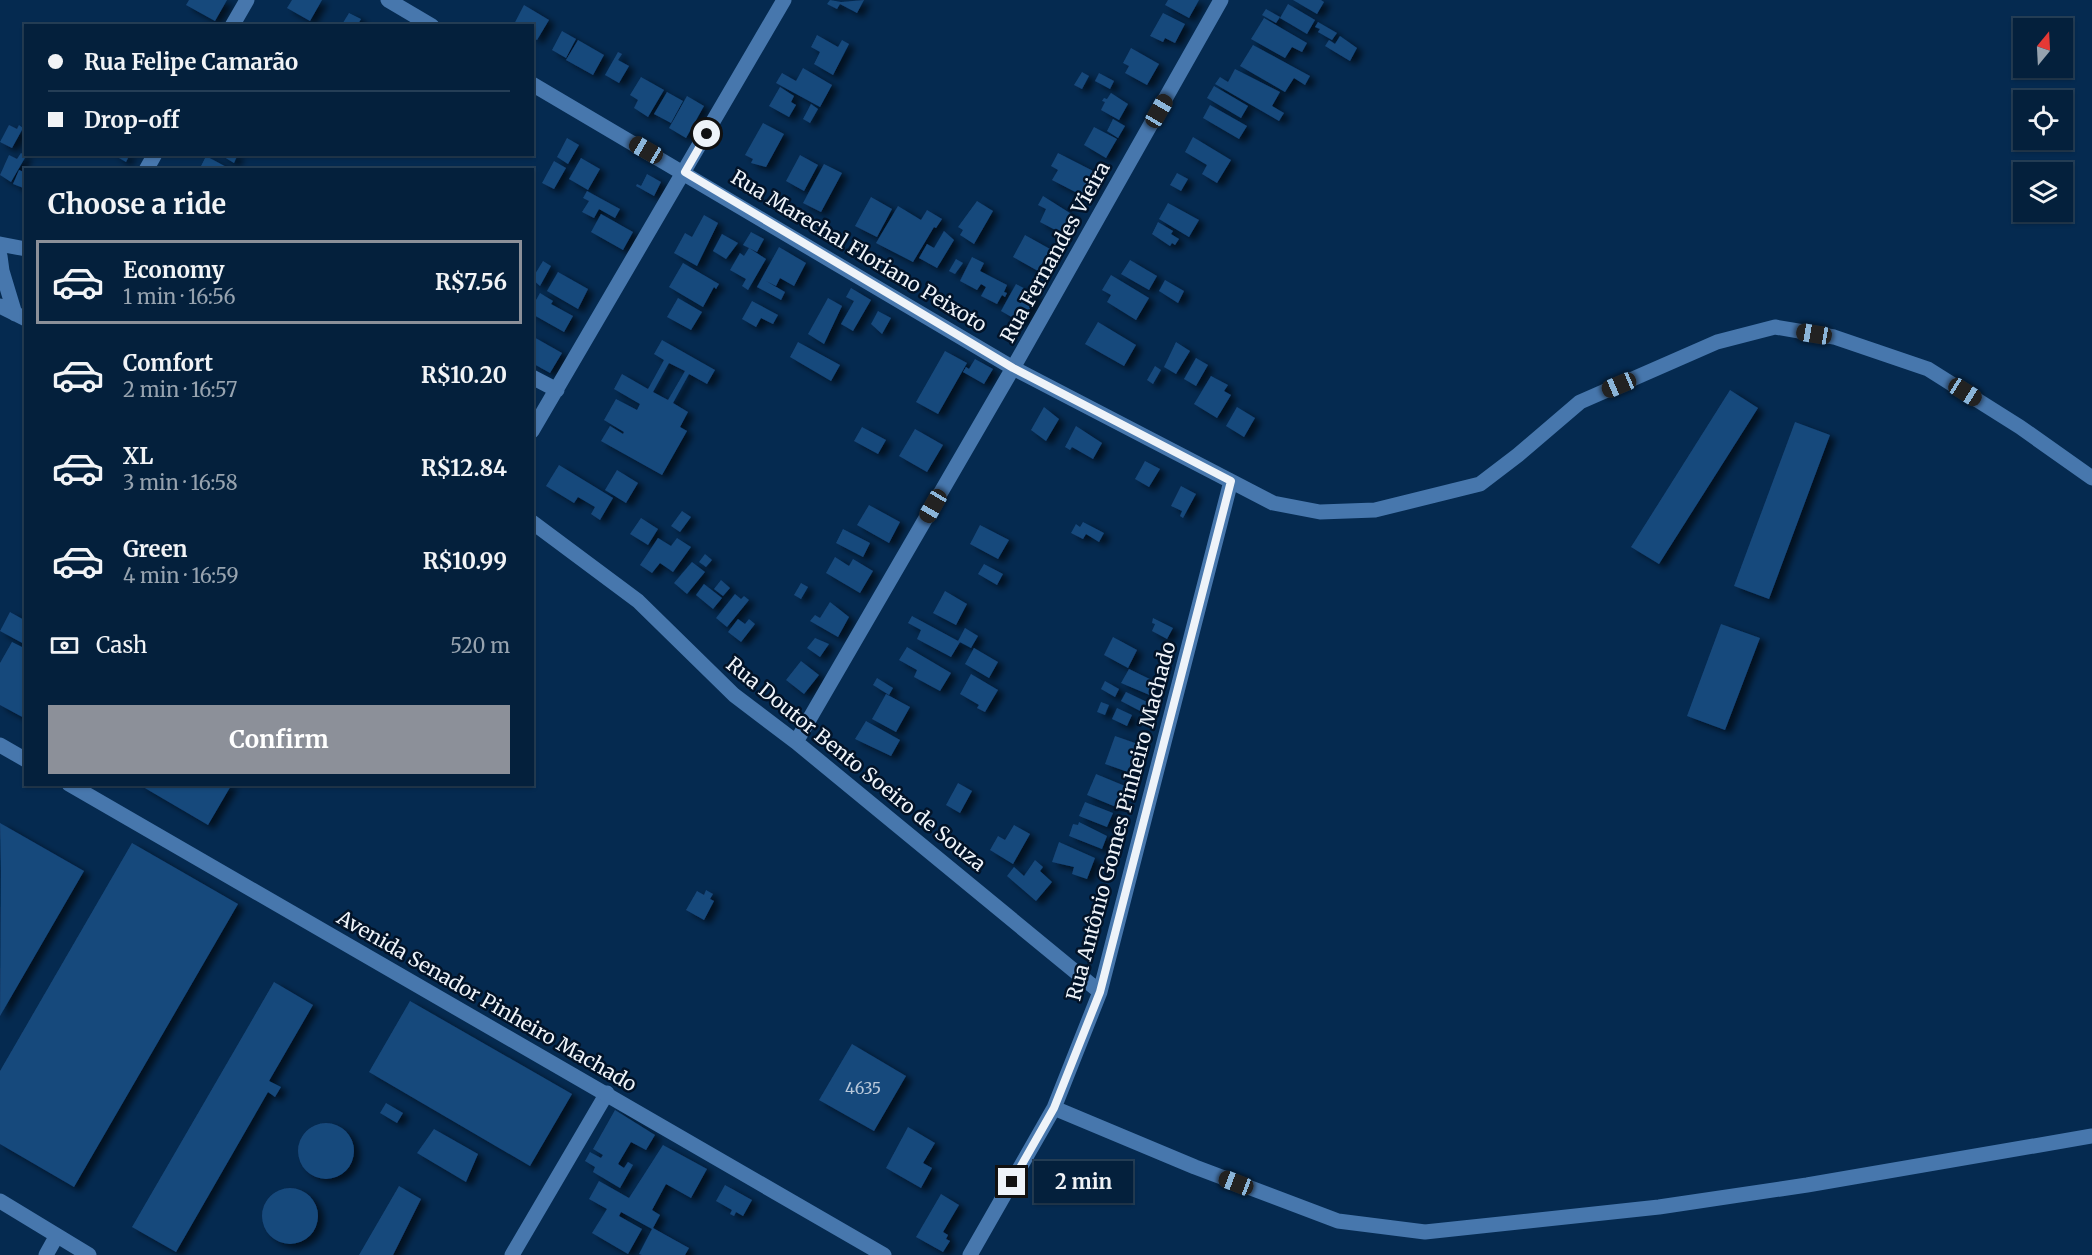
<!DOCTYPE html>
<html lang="en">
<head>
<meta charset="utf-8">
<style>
	body { margin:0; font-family:Merriweather,serif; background:#0d2843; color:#f1f3f6; height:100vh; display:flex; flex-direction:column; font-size:22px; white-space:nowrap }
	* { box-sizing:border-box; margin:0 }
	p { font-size:20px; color:#97a3af }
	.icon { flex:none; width:33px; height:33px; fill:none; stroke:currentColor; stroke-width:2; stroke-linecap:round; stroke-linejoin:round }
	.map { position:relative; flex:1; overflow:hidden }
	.drawer { position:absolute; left:24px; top:168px; width:510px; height:618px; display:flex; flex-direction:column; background:#04203c; border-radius:0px; box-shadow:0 2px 4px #0004,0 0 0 2px #253e56 }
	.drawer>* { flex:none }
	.banner { position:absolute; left:24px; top:24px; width:510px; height:132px; border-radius:0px; box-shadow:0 2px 4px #0004,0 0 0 2px #253e56; display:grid; align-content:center; height:132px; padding:0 24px; background:#04203c }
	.needle { width:39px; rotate:18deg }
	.tools { position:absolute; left:2013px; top:18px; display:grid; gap:12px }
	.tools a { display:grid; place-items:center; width:60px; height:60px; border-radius:0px; background:#04203c; box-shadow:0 2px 4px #0004,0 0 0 2px #253e56; font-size:30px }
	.end { position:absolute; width:27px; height:27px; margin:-14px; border:8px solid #eef3f9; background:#111; box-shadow:0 0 0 3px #111 }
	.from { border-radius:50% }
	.bubble { position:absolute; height:42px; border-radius:0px; background:#04203c; box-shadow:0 2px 4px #0004,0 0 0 2px #253e56; font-size:20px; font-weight:700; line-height:42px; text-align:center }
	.car { position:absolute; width:18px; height:36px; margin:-18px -9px; border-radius:8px; box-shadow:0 0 4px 2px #0007; background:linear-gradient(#222 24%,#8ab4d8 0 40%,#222 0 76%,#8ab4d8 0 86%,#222 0) }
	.banner b { display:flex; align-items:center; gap:21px; height:57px; font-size:22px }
	.banner b+b { border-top:2px solid #253e56 }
	.banner i { width:15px; height:15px; background:#f1f3f6 }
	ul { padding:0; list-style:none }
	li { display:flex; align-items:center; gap:18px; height:84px; margin:0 12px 9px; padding:0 12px; border:3px solid transparent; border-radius:0px }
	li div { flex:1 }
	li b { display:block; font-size:22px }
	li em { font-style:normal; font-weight:700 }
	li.on { border-color:#8c9099 }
	li>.icon { width:54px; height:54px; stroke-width:1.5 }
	h2 { padding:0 24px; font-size:27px; line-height:72px }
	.pay { display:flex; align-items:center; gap:15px; height:66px; padding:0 24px; font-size:22px }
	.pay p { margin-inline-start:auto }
	.primary-button { display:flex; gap:12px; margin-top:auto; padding:12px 24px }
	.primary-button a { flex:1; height:69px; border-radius:0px; background:#8c9099; color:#fff; font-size:24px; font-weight:700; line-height:69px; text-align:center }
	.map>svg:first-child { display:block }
</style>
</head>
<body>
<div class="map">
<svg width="2092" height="1255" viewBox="0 0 2092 1255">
	<defs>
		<filter id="shadow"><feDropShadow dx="6" dy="4" stdDeviation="3" flood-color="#0009"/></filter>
	</defs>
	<rect width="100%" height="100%" fill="#052a50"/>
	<path fill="#18487b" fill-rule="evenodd" filter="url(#shadow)" d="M 189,0 L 227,0 L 215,21 L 186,5 Z
		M 292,0 L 322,0 L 310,21 L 287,8 Z
		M 830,0 L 841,2 L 864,0 L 857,13 L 840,4 L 837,9 L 827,4 Z
		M 1168,0 L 1199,0 L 1189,18 L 1165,5 Z
		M 1293,0 L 1321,0 L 1324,2 L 1317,14 Z
		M 1288,4 L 1315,20 L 1307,34 L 1280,18 Z
		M 524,5 L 549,20 L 537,40 L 532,37 L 532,26 L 513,26 Z
		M 1266,9 L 1280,17 L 1276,23 L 1262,15 Z
		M 349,13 L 361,19 L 357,26 L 341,26 Z
		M 1163,13 L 1185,24 L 1175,43 L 1165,38 L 1163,42 L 1150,36 Z
		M 1264,18 L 1307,43 L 1302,52 L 1292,47 L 1285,58 L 1251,39 Z
		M 1318,22 L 1337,33 L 1332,40 L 1318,32 L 1320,29 L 1315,27 Z
		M 562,31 L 576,39 L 566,58 L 552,50 Z
		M 817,35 L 838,47 L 842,40 L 849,44 L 833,75 L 814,64 L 820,52 L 811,47 Z
		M 1340,36 L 1357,48 L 1350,61 L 1325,46 L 1329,40 L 1335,44 Z
		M 578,40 L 604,55 L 593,75 L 566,60 Z
		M 1253,45 L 1310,76 L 1305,85 L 1294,78 L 1285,92 L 1240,66 Z
		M 1131,48 L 1159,64 L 1147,85 L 1125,73 L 1129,66 L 1123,63 Z
		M 618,52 L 622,54 L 618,60 L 629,66 L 619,83 L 605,75 Z
		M 803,68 L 832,85 L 820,107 L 776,83 L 782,73 L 796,81 Z
		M 1235,69 L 1280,92 L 1272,106 L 1284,113 L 1279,121 L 1215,84 L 1220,77 L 1228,82 Z
		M 1082,72 L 1089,76 L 1082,89 L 1074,85 Z
		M 1099,73 L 1114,81 L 1110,89 L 1095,81 Z
		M 641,77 L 664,90 L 648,117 L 634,108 L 638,100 L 630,95 Z
		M 1214,86 L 1248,106 L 1241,118 L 1207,98 Z
		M 780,87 L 794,96 L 791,102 L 796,105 L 789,117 L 769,106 Z
		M 667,92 L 683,101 L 671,123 L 654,114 Z
		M 1111,93 L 1128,104 L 1119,120 L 1101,110 L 1105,102 L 1102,101 L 1104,98 L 1107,99 Z
		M 687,96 L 704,106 L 686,138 L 669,128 Z
		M 811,104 L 818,109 L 810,123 L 803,119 Z
		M 1210,105 L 1247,126 L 1239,139 L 1203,118 Z
		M 1113,119 L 1125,126 L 1118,138 L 1107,131 Z
		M 763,123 L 784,134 L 766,167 L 751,163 L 753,159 L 745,155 Z
		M 9,125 L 17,129 L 19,125 L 23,128 L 12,148 L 0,142 Z
		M 1094,127 L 1117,139 L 1106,158 L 1084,145 Z
		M 1193,137 L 1231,160 L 1217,183 L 1202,174 L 1207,165 L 1185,152 Z
		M 567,138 L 579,145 L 568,164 L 557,157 Z
		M 21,153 L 26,156 L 11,182 L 0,175 L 9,155 L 17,159 Z
		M 1058,153 L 1099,174 L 1087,198 L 1052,180 L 1058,170 L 1051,166 Z
		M 112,154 L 130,154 L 126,162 Z
		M 219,154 L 238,154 L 234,163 Z
		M 800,155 L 818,165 L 804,191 L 786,181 Z
		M 206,156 L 232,170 L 199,170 Z
		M 581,158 L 600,169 L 588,190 L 569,179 Z
		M 554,161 L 566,168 L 554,189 L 542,183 Z
		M 824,164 L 842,173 L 821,212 L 803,203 Z
		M 19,170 L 26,173 L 26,189 L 13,184 Z
		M 1177,173 L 1188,179 L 1181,191 L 1170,185 Z
		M 647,174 L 661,182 L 654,196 L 636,186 L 637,184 L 641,186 Z
		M 587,191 L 620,209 L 615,218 L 599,209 L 594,218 L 582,212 L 589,201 L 583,198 Z
		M 1043,196 L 1073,215 L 1063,234 L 1040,222 L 1046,209 L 1038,205 Z
		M 871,197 L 892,209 L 877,237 L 855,226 Z
		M 977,201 L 993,211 L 974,244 L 960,235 L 963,230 L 958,227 Z
		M 1168,203 L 1199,220 L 1189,237 L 1159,219 Z
		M 898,206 L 921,220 L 927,210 L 942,219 L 936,228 L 934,227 L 913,262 L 876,243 Z
		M 601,214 L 633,232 L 623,250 L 591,232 Z
		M 704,215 L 718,223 L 697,266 L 674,253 L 685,233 L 692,237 Z
		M 1158,222 L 1173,231 L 1171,234 L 1179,239 L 1175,245 L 1172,243 L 1170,246 L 1152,234 Z
		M 944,231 L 954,240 L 937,268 L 919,258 L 927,244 L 934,248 Z
		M 751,232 L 764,239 L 757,252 L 743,245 Z
		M 722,234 L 738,243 L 726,259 L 713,251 Z
		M 1025,235 L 1050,249 L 1038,271 L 1013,257 Z
		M 779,247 L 806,263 L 794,286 L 780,278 L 776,286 L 766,281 L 785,292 L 781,300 L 757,287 Z
		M 749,248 L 766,259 L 748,290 L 742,286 L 746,279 L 730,270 L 740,253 L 744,256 Z
		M 972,257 L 984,263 L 980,271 L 1007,285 L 1004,292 L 1007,293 L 1005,297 L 1002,295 L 997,304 L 981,296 L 986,287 L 981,284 L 977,290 L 960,281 Z
		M 956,259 L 963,263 L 955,274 L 949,271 Z
		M 1130,260 L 1157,276 L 1149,290 L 1121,274 Z
		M 543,261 L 551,266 L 540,286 L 532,279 Z
		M 683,263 L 719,284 L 716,289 L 714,287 L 703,307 L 669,287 Z
		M 558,272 L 588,289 L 578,309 L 547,291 Z
		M 1111,275 L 1149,298 L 1136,320 L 1107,302 L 1111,295 L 1102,290 Z
		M 1165,280 L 1184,291 L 1178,303 L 1159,291 Z
		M 1016,284 L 1037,295 L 1022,323 L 1001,311 Z
		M 851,288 L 871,300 L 853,331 L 841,324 L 854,301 L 846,297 Z
		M 540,293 L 553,301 L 551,304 L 573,316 L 564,332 L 532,314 L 532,307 Z
		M 678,298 L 702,312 L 691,330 L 667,317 Z
		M 828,298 L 842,306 L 824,344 L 808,334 Z
		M 752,301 L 778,315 L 773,324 L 761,318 L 756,327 L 742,319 Z
		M 878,311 L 891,318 L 882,334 L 871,324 Z
		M 1098,322 L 1136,345 L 1124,366 L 1085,344 Z
		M 532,336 L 562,353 L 550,373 L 532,363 Z
		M 662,340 L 715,370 L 707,384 L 689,374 L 673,403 L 688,412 L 680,427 L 687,431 L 662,475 L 601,441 L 610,426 L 623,434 L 624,432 L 604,420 L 616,399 L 637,410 L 640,404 L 614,389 L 622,374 L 648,389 L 664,360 L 654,354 ZM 669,363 L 685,371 L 668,400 L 653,392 Z
		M 798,342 L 840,365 L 831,381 L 790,357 Z
		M 1176,342 L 1190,351 L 1176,374 L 1164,367 Z
		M 945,351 L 967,363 L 938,414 L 916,402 Z
		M 1196,358 L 1208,365 L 1196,386 L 1184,379 Z
		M 975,359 L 993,369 L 984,384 L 963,372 L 966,367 L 969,369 Z
		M 1155,366 L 1161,370 L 1153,384 L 1147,380 Z
		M 1211,376 L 1228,385 L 1224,391 L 1231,395 L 1217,418 L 1194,404 Z
		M 1730,390 L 1758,408 L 1659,564 L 1631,547 Z
		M 1044,407 L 1059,419 L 1046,441 L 1031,430 Z
		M 1237,407 L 1255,418 L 1244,437 L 1226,426 Z
		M 1795,422 L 1830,435 L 1769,599 L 1734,586 Z
		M 1076,426 L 1102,443 L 1093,459 L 1072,447 L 1070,450 L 1065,447 Z
		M 862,427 L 886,440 L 878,454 L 854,441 Z
		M 915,429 L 943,445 L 927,472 L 899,456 Z
		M 1145,461 L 1160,469 L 1149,487 L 1135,479 Z
		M 559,465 L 613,498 L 600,520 L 591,514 L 595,507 L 578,497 L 574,503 L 546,486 Z
		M 617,470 L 638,483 L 626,503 L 605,490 Z
		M 1181,486 L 1196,494 L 1183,518 L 1180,516 L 1182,511 L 1171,506 Z
		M 869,505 L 900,522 L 889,543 L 857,525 Z
		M 682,511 L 691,517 L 680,532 L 671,526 Z
		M 641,518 L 658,529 L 648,545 L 630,534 Z
		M 1083,522 L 1104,533 L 1099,542 L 1086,534 L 1083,539 L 1071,533 L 1076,524 L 1080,527 Z
		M 980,525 L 1009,540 L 998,559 L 970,544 Z
		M 843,529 L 870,543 L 863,557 L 836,543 Z
		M 658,538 L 671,546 L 677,538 L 691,547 L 673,572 L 660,563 L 652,573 L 640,565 Z
		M 705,554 L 712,560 L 706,567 L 699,562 Z
		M 835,557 L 849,566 L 853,559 L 873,571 L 860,593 L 826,573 Z
		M 692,562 L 705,572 L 687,594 L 674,583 Z
		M 984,564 L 1003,574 L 997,585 L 978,574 Z
		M 721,580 L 730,588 L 723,596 L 714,589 Z
		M 801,583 L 808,587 L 801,599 L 794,595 Z
		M 704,584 L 722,598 L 713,609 L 696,595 Z
		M 945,591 L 967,604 L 956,625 L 933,613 Z
		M 735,594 L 741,599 L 744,596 L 749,600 L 727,627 L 716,618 Z
		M 830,602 L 849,617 L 838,637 L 810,621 L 815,615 L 820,618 Z
		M 10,612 L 26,621 L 26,645 L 0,631 Z
		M 912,616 L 960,642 L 951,657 L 917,639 L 921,630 L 908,623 Z
		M 1153,618 L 1173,628 L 1167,639 L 1152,631 L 1155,624 L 1152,623 Z
		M 738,619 L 745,624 L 749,619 L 755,624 L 741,642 L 728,632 Z
		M 1721,624 L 1760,638 L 1725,730 L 1687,716 Z
		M 965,628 L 978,636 L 971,648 L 958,641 Z
		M 1113,637 L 1137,650 L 1128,668 L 1104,655 Z
		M 815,638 L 829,644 L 820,657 L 807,648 Z
		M 12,642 L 26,649 L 26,719 L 0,705 L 0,663 Z
		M 907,647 L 951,673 L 940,691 L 914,677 L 917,670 L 899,660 Z
		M 974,648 L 998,662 L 989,678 L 965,664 Z
		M 801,661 L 819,675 L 804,694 L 786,680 Z
		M 1129,669 L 1158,683 L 1152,696 L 1121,683 Z
		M 971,674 L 998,690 L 985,712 L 977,708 L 979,705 L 960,694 Z
		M 877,678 L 893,688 L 889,695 L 873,685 Z
		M 1105,681 L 1119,689 L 1115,697 L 1101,689 Z
		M 1126,692 L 1147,702 L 1142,712 L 1121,701 Z
		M 886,694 L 910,707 L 896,732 L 872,719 Z
		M 1101,702 L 1109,705 L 1105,715 L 1097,712 Z
		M 1117,708 L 1132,715 L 1127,726 L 1112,719 Z
		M 866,721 L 900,740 L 891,756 L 855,739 Z
		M 1115,736 L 1138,744 L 1128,772 L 1105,764 Z
		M 1096,774 L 1125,786 L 1116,807 L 1087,795 Z
		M 958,783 L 972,791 L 960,813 L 946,805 Z
		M 138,784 L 232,784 L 208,825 Z
		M 1085,802 L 1113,813 L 1107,827 L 1079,816 Z
		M 1079,822 L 1107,836 L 1102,849 L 1069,836 L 1073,824 L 1078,825 Z
		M 0,823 L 84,871 L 0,1016 L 1,872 Z
		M 1014,825 L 1030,834 L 1013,864 L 990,850 L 998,836 L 1005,840 Z
		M 1059,842 L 1095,858 L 1087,879 L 1072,874 L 1074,867 L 1052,862 Z
		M 132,843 L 238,904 L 74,1187 L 0,1144 L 0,1071 Z
		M 1035,860 L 1043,867 L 1040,871 L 1052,882 L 1036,901 L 1007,876 L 1014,867 L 1024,876 Z
		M 706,890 L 713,894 L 710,899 L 714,901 L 704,920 L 686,910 L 697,891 L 704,895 Z
		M 274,982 L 313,1005 L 269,1081 L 281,1087 L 275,1097 L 268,1092 L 176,1252 L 132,1227 Z
		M 410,1001 L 572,1094 L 530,1166 L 369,1072 Z
		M 852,1044 L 906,1076 L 874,1131 L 819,1100 Z
		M 386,1103 L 403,1113 L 397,1123 L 380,1113 Z
		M 615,1110 L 655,1135 L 646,1150 L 631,1142 L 618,1164 L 624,1168 L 628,1162 L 633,1165 L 620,1188 L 593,1172 L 595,1167 L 585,1161 L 590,1152 L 601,1158 L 603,1155 L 593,1149 Z
		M298 1151a28 28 0 1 1 56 0a28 28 0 1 1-56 0Z
		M 908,1127 L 935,1143 L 923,1163 L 932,1168 L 921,1188 L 886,1168 Z
		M 434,1129 L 478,1154 L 466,1182 L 417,1153 Z
		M 663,1145 L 707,1169 L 691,1198 L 666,1184 L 652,1210 L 660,1215 L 653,1228 L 689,1248 L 685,1255 L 642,1255 L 639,1254 L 652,1229 L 621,1212 L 619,1216 L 642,1229 L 628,1254 L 592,1233 L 607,1209 L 589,1199 L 599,1181 L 629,1198 Z
		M 725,1185 L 752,1200 L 743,1216 L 736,1212 L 734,1216 L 730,1214 L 732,1210 L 716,1201 Z
		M 399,1186 L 421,1199 L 393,1255 L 359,1255 Z
		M262 1216a28 28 0 1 1 56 0a28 28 0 1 1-56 0Z
		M 941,1194 L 959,1205 L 943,1232 L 948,1235 L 946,1239 L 950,1241 L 943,1252 L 916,1237 Z"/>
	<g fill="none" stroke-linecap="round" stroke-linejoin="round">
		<path stroke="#4777ad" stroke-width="15" d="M 388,0 L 432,26
			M 232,26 L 247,0
			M 532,84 L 1013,368 L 1273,503 L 1320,512 L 1375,510 L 1480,484 L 1518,455 L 1580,402 L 1717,342 L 1775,327 L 1834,337 L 1928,369 L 2020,427 L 2092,478
			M 146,170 L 155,154
			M 0,244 L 26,249
			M 0,256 L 2,271 L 15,314
			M 0,306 L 26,319
			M 532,377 L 557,390
			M 532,431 L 784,0
			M 532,522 L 638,601 L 734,695 L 796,742 L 1100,992
			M 796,742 L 1013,368 L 1221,0
			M 1054,1108 L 1195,1167 L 1338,1221 L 1425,1232 L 1659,1207 L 1807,1185 L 2092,1136
			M 0,1201 L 89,1255
			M 46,1255 L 56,1237
			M 512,1255 L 607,1093
			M 970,1255 L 1054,1108 L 1100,992 L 1231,481"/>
		<path stroke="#4777ad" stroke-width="15" d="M 0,745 L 26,760
			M 69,784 L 884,1255"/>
	</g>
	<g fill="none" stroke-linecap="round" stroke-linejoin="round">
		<path stroke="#eef3f9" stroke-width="8" d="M 707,134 L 685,172 L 1013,368 L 1231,481 L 1100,992 L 1054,1108 L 1012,1182"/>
	</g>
	<g text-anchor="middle" stroke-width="5" stroke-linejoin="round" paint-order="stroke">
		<g font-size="16" fill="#b8c8da">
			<text x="863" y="1094">4635</text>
		</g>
		<g font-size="20" fill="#eef3f9" stroke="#021328">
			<text transform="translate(859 251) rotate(31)" y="7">Rua Marechal Floriano Peixoto</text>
			<text transform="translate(1055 252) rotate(-61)" y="7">Rua Fernandes Vieira</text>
			<text transform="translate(856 764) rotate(39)" y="7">Rua Doutor Bento Soeiro de Souza</text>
			<text transform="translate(1121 821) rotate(-75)" y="7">Rua Antônio Gomes Pinheiro Machado</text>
			<text transform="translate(487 1001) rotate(30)" y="7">Avenida Senador Pinheiro Machado</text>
		</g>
	</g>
</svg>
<div class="tools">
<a><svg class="needle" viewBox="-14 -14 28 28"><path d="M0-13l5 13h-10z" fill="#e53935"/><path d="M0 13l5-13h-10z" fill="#97a3af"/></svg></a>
<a><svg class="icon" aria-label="locate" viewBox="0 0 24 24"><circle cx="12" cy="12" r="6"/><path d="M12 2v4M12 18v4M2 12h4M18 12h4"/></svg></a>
<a><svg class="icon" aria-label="layers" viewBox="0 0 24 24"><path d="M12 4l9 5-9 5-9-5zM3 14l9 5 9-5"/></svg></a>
</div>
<i class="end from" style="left:707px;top:134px"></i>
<i class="end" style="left:1012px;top:1182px"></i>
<div class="bubble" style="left:1034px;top:1161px;width:99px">2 min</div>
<i class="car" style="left:1159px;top:111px;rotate:30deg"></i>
<i class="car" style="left:646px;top:150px;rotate:300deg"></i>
<i class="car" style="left:1814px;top:334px;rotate:279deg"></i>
<i class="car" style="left:1619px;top:385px;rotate:247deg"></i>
<i class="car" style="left:1965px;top:392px;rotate:122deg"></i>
<i class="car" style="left:933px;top:506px;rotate:210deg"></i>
<i class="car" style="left:1236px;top:1183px;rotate:291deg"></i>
<div class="banner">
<b><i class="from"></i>Rua Felipe Camarão</b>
<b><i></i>Drop-off</b>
</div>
<section class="drawer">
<h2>Choose a ride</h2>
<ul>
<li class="on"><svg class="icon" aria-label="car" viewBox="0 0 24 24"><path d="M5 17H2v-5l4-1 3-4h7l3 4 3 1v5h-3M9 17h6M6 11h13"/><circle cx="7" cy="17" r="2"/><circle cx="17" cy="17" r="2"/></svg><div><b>Economy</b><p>1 min · 16:56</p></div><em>R$7.56</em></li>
<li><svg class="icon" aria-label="car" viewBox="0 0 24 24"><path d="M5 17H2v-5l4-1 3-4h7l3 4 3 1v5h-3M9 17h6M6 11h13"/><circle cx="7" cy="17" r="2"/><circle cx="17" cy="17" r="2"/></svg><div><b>Comfort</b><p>2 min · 16:57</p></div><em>R$10.20</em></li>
<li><svg class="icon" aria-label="car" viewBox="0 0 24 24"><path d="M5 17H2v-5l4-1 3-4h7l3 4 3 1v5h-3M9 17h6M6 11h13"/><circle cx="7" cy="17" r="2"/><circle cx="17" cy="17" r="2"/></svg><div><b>XL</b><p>3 min · 16:58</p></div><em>R$12.84</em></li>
<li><svg class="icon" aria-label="car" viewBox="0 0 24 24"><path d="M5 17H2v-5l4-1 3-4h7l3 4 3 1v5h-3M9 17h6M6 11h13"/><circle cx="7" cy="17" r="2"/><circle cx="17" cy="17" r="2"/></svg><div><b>Green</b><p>4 min · 16:59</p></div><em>R$10.99</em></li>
</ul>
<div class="pay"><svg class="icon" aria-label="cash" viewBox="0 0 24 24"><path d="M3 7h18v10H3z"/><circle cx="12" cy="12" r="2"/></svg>Cash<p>520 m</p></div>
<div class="primary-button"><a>Confirm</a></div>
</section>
</div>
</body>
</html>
